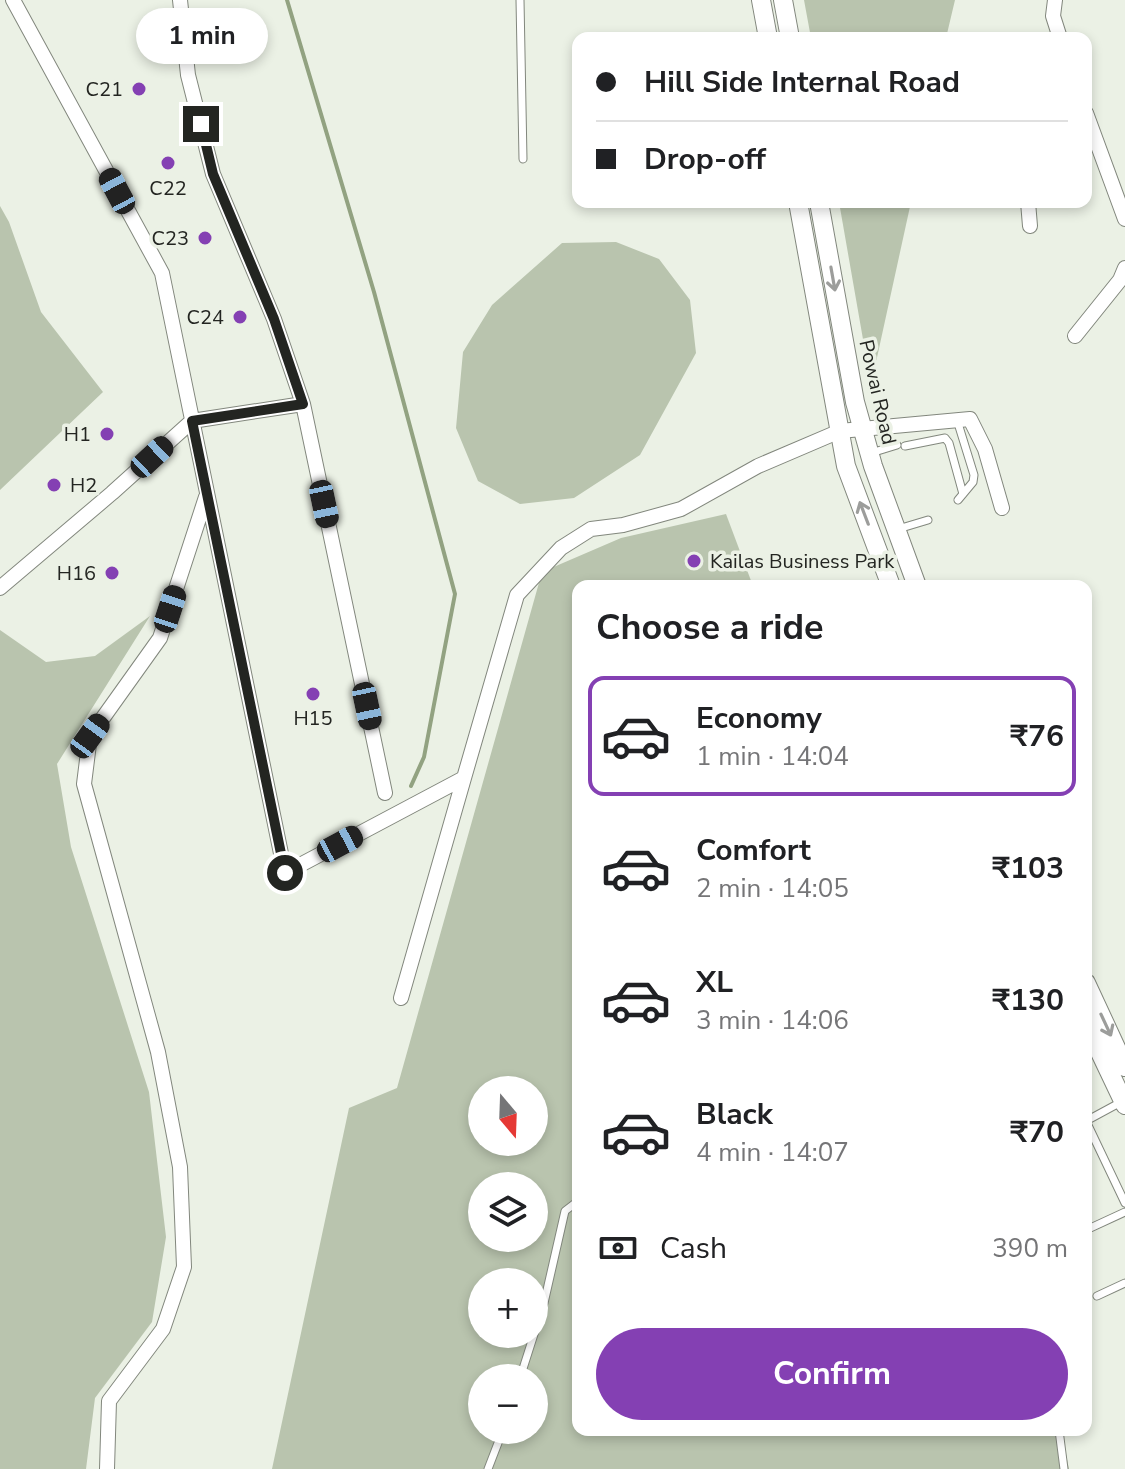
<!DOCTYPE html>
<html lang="en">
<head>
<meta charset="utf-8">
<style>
	body { margin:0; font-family:"Nunito Sans",sans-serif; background:#f6f6f6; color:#202124; height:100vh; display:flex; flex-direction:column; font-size:30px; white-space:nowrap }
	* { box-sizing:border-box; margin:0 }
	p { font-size:26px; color:#757577 }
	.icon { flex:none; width:44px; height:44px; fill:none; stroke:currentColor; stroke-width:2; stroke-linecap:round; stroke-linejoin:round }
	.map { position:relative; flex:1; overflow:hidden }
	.drawer { position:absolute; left:572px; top:580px; width:520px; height:856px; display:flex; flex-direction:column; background:#fff; border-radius:16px; box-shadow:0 4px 12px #0003 }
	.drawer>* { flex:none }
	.top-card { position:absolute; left:572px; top:32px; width:520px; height:176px; border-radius:16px; box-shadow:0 4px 12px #0003; display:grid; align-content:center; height:176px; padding:0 24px; background:#fff }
	.needle { width:52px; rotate:161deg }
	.buttons { position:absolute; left:468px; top:1076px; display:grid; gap:16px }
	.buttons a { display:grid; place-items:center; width:80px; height:80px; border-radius:50%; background:#fff; box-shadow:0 4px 12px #0003; font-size:40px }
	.end { position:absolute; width:36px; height:36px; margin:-18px; border:10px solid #232521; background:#fff; box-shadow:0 0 0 4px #fff }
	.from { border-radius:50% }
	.bubble { position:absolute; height:56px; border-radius:28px; background:#fff; box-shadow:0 4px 12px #0003; font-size:26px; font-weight:700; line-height:56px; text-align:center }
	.car { position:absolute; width:24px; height:48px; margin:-24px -12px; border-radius:10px; box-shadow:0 0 6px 2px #0007; background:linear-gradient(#222 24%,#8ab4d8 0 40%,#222 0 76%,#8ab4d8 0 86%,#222 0) }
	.top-card b { display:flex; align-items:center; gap:28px; height:76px; font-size:30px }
	.top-card b+b { border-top:2px solid #e0e0e0 }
	.top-card i { width:20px; height:20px; background:#202124 }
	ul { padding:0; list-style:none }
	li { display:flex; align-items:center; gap:24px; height:120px; margin:0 16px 12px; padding:0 8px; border:4px solid transparent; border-radius:16px }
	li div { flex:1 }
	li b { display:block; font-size:30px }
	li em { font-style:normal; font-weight:700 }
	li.current { border-color:#8440b3 }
	li>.icon { width:72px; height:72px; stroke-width:1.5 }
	h2 { padding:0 24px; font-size:36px; line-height:96px }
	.pay { display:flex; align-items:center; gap:20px; height:88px; padding:0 24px; font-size:30px }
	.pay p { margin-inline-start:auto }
	.cta { display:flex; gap:16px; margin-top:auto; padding:16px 24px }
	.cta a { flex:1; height:92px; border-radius:48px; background:#8440b3; color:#fff; font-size:32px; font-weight:700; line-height:92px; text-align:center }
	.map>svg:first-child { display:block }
</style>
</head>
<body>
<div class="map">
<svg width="1125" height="1469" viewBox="0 0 1125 1469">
	<rect width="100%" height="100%" fill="#ebf1e5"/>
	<path fill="#b9c4ae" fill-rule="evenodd" d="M 804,0 L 955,0 L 946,38 L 811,38 Z
		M 839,202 L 911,202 L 871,385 Z
		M 0,206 L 9,222 L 41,312 L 103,392 L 0,490 Z
		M 616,242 L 659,259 L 690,300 L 696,353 L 640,455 L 574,498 L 520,504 L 478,481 L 456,428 L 463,352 L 492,305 L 562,243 Z
		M 726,514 L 753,586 L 578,586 L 578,1430 L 1061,1430 L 1069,1469 L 272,1469 L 349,1108 L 397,1088 L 542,572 L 621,538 ZM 482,1090 L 534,1090 L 534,1142 L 482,1142 ZM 482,1186 L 534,1186 L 534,1238 L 482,1238 ZM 482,1282 L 534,1282 L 534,1334 L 482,1334 ZM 482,1378 L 534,1378 L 534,1430 L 482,1430 Z
		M 150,616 L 57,764 L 71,847 L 149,1092 L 166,1237 L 152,1322 L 95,1398 L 86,1469 L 0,1469 L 0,630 L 46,662 L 95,656 Z"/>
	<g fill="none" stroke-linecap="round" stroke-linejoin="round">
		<path stroke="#92a281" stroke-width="4" d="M 287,0 L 374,292 L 455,594 L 424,757 L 411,786"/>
		<defs>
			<path id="service" d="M 520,0 L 523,159
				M 957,420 L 974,475 L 973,482 L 958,500
				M 905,446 L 945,438 L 949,443 L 963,494
				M 871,453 L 897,445
				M 898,529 L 928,520
				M 1086,1121 L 1125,1203
				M 1086,1121 L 1123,1101
				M 1086,1230 L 1125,1212
				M 1097,1296 L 1125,1283
				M 520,1378 L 544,1303 L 565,1211 L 578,1201
				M 1059,1430 L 1064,1469
				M 488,1469 L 503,1430"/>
			<path id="minor" d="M 13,0 L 162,273 L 285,873 L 464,778 L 517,595 L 561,548 L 591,529 L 623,525 L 681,509 L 758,466 L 840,431 L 970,419 L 985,449 L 1002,508
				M 180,0 L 188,75 L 213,174 L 274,319 L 303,404 L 385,793
				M 1055,0 L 1053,16 L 1060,38
				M 1086,113 L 1125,219
				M 1028,202 L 1030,226
				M 1075,336 L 1120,280 L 1125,268
				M 0,588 L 112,493 L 192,421 L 303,404
				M 401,998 L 464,778
				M 107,1469 L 109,1401 L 163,1329 L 184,1267 L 180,1167 L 158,1052 L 84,784 L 90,736 L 160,638 L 206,497"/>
			<path id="secondary" d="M 761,0 L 768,38
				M 783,0 L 790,38
				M 798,202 L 846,466 L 891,586
				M 819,202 L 855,402 L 873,466 L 917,586
				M 1086,983 L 1125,1067
				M 1086,1023 L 1125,1105"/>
		</defs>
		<use href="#service" stroke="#82877d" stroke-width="9"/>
		<use href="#minor" stroke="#82877d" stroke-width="16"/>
		<use href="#secondary" stroke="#82877d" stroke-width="20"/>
		<use href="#service" stroke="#fff" stroke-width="7"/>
		<use href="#minor" stroke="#fff" stroke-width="14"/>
		<use href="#secondary" stroke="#fff" stroke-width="18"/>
	</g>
	<defs><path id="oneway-shaft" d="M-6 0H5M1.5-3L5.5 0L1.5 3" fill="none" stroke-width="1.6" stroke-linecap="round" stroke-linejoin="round" transform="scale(2)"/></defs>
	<g stroke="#9c9d9b">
		<use href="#oneway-shaft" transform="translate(833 279) rotate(80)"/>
		<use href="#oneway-shaft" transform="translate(864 513) rotate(-111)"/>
		<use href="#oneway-shaft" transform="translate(1106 1025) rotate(65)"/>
	</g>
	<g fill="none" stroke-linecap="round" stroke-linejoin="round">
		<path stroke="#232521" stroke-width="10" d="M 201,124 L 213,174 L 274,319 L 303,404 L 192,421 L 285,873"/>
	</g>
	<g fill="#8440b3" stroke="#ebf1e5" stroke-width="3">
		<circle cx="139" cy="89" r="8"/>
		<circle cx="168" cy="163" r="8"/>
		<circle cx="205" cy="238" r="8"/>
		<circle cx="240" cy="317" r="8"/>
		<circle cx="107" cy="434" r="8"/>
		<circle cx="54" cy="485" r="8"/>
		<circle cx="694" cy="561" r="8"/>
		<circle cx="112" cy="573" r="8"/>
		<circle cx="313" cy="694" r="8"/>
	</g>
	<g text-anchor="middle" stroke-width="7" stroke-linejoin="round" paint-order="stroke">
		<g font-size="20" fill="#232521" stroke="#ebf1e5" text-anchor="end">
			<text x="123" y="96">C21</text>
			<text x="168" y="195" text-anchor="middle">C22</text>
			<text x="189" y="245">C23</text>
			<text x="224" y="324">C24</text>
			<text x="91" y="441">H1</text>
			<text x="70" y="492" text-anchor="start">H2</text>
			<text x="710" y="568" text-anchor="start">Kailas Business Park</text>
			<text x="96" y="580">H16</text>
			<text x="313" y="725" text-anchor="middle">H15</text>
		</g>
		<g font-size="20" fill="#232521" stroke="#ebf1e5">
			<text transform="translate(878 392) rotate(77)" y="7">Powai Road</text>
		</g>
	</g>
</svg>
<div class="buttons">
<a><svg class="needle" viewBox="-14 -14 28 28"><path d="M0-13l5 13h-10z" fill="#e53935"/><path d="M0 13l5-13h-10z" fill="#757577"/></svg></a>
<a><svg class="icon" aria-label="layers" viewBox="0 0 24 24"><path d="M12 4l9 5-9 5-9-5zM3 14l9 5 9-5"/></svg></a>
<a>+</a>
<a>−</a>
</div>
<i class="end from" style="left:285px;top:873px"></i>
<i class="end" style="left:201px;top:124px"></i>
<div class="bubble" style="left:136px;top:8px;width:132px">1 min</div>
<i class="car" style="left:117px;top:191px;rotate:332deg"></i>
<i class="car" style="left:152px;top:457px;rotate:47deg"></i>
<i class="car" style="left:324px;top:504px;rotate:168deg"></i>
<i class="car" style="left:170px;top:609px;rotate:18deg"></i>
<i class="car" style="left:367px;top:706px;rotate:168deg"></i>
<i class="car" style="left:90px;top:736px;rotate:36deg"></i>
<i class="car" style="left:340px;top:844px;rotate:62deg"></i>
<div class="top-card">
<b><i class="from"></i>Hill Side Internal Road</b>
<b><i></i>Drop-off</b>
</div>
<section class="drawer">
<h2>Choose a ride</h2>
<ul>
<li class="current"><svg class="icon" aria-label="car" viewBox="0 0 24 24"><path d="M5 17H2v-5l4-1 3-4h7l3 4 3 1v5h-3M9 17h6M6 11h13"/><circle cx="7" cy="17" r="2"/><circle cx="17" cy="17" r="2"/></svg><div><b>Economy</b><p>1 min · 14:04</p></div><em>₹76</em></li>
<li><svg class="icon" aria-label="car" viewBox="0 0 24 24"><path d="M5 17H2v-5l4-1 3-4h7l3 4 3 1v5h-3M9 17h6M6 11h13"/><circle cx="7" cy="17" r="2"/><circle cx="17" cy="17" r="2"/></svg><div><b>Comfort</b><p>2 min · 14:05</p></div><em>₹103</em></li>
<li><svg class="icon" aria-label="car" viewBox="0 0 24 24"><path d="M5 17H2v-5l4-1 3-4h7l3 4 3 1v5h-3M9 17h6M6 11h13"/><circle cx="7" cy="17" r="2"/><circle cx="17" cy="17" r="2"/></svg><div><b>XL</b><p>3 min · 14:06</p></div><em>₹130</em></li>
<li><svg class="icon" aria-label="car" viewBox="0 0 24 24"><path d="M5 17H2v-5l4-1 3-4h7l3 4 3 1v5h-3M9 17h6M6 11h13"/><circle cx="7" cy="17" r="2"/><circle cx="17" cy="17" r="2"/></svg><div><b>Black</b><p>4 min · 14:07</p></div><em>₹70</em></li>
</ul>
<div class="pay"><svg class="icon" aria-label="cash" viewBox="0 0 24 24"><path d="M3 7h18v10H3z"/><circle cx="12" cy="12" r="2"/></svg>Cash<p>390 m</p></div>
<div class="cta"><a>Confirm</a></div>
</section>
</div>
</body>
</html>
